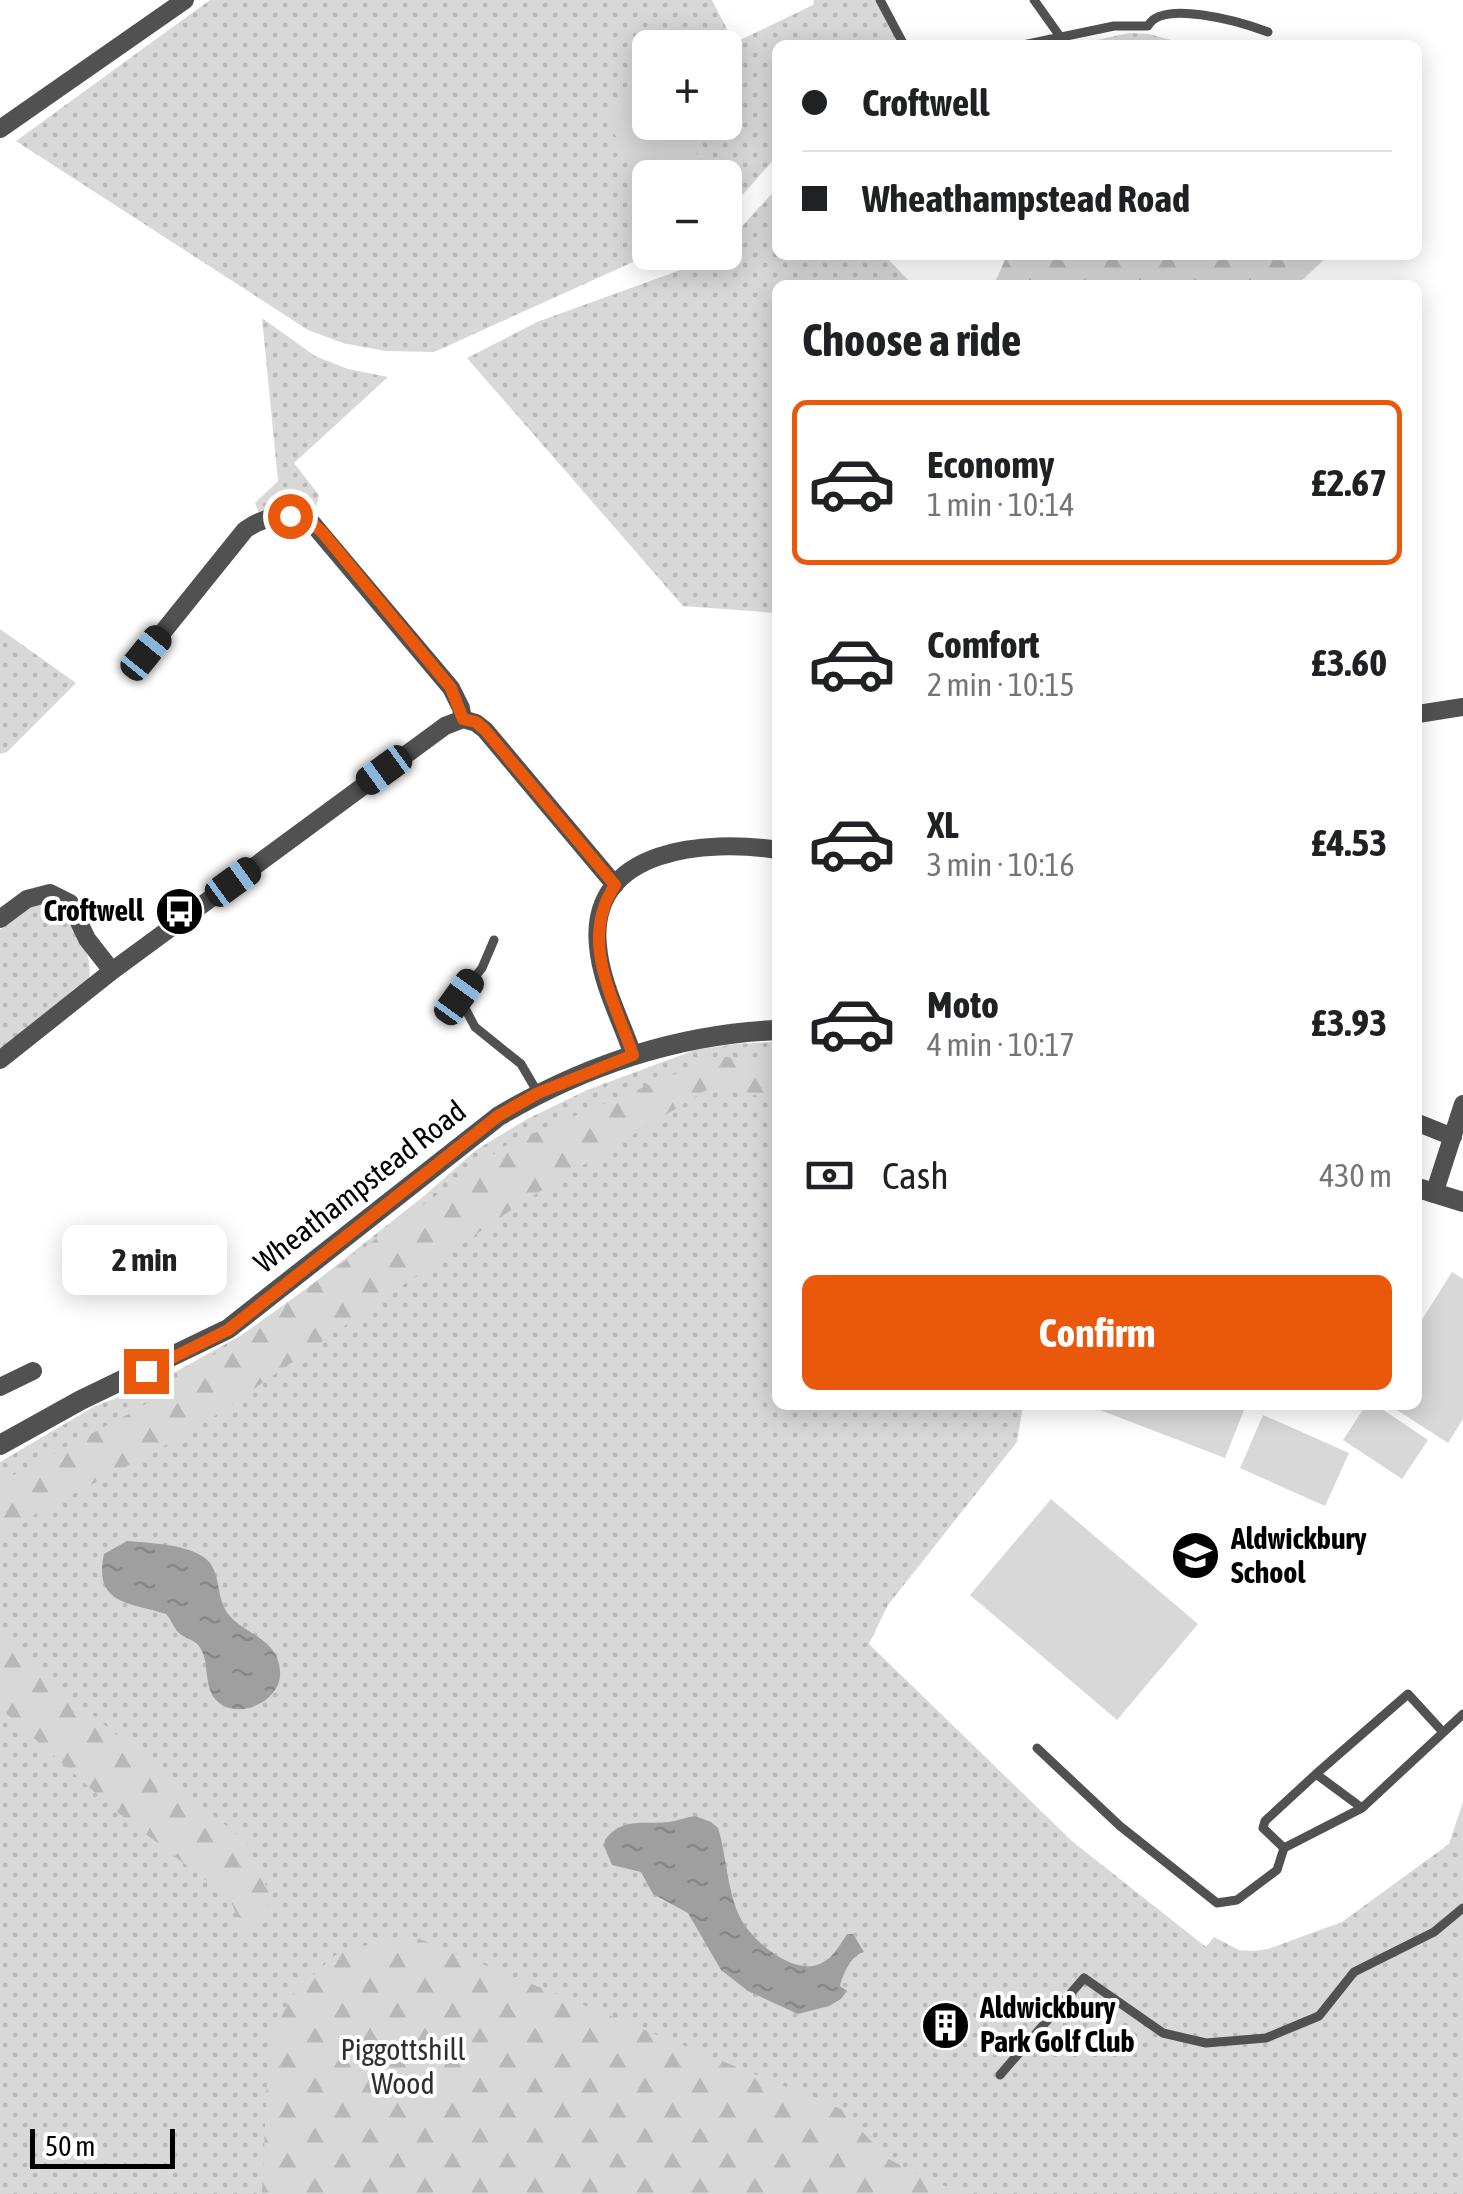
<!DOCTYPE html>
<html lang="en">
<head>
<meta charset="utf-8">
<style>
	body { margin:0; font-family:"Asap Condensed",sans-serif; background:#f6f6f6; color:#202124; height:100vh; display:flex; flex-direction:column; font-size:38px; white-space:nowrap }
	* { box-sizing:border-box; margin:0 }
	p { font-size:32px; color:#757577 }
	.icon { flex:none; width:55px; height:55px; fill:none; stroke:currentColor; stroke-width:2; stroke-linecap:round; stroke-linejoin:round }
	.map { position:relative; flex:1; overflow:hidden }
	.sheet { position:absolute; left:772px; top:280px; width:650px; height:1130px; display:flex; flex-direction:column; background:#fff; border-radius:15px; box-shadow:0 5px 25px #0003 }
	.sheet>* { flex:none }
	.top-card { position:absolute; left:772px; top:40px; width:650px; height:220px; border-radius:15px; box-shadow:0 5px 25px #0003; display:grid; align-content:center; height:220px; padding:0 30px; background:#fff }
	.controls { position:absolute; left:632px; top:30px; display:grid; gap:20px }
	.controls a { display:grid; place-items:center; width:110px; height:110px; border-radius:15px; background:#fff; box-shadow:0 5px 25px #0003; font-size:50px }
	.scale { position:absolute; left:30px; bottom:25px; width:145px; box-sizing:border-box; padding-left:10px; border:5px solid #000; border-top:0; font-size:28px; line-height:35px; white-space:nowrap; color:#000; -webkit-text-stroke:8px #fff; paint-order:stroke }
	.end { position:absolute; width:45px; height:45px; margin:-22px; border:12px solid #ea580c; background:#fff; box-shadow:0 0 0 5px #fff }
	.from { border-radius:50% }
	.bubble { position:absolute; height:70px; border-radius:15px; background:#fff; box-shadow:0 5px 25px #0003; font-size:32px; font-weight:700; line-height:70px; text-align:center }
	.car { position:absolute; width:30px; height:60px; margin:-30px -15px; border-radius:12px; box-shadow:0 0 8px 2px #0007; background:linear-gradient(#222 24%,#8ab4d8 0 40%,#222 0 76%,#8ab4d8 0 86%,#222 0) }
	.top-card b { display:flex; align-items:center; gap:35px; height:95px; font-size:38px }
	.top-card b+b { border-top:2px solid #e0e0e0 }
	.top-card i { width:25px; height:25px; background:#202124 }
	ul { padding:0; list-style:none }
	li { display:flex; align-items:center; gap:30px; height:165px; margin:0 20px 15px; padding:0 10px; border:5px solid transparent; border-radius:15px }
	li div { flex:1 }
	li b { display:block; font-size:38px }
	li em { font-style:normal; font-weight:700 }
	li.selected { border-color:#ea580c }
	li>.icon { width:90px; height:90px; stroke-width:1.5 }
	h2 { padding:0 30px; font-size:45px; line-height:120px }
	.pay { display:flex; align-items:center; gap:25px; height:110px; padding:0 30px; font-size:38px }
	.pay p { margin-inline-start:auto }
	.cta { display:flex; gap:20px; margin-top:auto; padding:20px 30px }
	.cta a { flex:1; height:115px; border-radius:15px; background:#ea580c; color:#fff; font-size:40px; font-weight:700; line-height:115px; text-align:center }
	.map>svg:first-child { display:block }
</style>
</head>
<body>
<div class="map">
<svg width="1463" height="2194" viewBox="0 0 1463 2194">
	<defs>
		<pattern id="grass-dots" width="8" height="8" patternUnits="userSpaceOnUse" patternTransform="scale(2.5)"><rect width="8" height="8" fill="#d8d8d8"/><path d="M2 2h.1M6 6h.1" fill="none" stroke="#b8b8b8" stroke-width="1.8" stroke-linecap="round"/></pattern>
		<pattern id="forest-firs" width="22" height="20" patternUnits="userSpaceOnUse" patternTransform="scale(2.5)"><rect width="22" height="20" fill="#d8d8d8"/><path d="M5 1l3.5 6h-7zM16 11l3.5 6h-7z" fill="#b8b8b8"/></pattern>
		<pattern id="water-ripples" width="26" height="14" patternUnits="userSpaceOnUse" patternTransform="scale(2.5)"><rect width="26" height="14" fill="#9f9f9f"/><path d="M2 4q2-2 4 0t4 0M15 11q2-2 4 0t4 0" fill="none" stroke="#878787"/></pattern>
	</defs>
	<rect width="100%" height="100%" fill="#fff"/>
	<path fill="url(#grass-dots)" fill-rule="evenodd" d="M 210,0 L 712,0 L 734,43 L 813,5 L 814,0 L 875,0 L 898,41 L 889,45 L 778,45 L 777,156 L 736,202 L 725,209 L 725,178 L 650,178 L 650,252 L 653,253 L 434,352 L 385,351 L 343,343 L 308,330 L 16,141 ZM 650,48 L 725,48 L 725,122 L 650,122 Z
		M 1129,33 L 1149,34 L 1189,45 L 1075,45 Z
		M 777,188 L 778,255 L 884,255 L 913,285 L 778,285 L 777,613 L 683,606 L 467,358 L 537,322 L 697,264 L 714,253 L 725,252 L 725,245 Z
		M 262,318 L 315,356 L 348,369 L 388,377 L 294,463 L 319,495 L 316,507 L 309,514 L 259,513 L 255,503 L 278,481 Z
		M 0,629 L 76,683 L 7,752 L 0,754 Z
		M 42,902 C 69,903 95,955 89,979 L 0,1049 L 0,930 L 31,906 Z
		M 777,1042 L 778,1405 L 1023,1405 L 1017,1442 L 888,1605 L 869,1644 L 1073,1842 L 1206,1947 L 1214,1937 L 1239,1950 L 1254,1951 L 1268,1949 L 1342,1922 L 1449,1844 L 1463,1802 L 1463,2194 L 0,2194 L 0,1462 L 95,1406 L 152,1385 L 263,1323 L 424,1196 L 476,1150 L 527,1119 L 587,1090 L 695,1050 L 735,1044 Z"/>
	<path fill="url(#forest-firs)" d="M 1007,255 L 1329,255 L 1297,285 L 994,285 Z
		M 718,1056 L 777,1063 L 777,1100 L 713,1086 L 521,1203 L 196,1429 L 19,1523 L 0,1543 L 0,1482 L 140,1408 L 508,1144 Z
		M 0,1638 L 246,1842 L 272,1898 L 246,1938 L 230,1899 L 116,1811 L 0,1708 Z
		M 410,1935 L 841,2109 L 887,2158 L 929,2180 L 966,2194 L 262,2194 L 269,2039 L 296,1990 L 339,1952 Z"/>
	<path fill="#d8d8d8" d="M 649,82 L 650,122 L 676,123 L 712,177 L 650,178 L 650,188 L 601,114 Z
		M 1452,1272 L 1463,1279 L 1463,1419 L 1448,1443 L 1389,1405 L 1418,1405 L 1418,1326 Z
		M 1087,1405 L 1246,1405 L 1225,1458 Z
		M 1366,1405 L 1376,1405 L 1428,1440 L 1402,1479 L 1343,1440 Z
		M 1263,1415 L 1349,1453 L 1325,1506 L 1240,1468 Z
		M 1051,1499 L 1198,1624 L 1117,1720 L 970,1595 Z"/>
	<path fill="url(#water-ripples)" d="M 127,1541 C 149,1543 183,1544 202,1556 C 222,1568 215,1593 226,1611 C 241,1634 278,1637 280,1671 C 283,1700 239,1721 218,1702 C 201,1686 212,1662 198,1645 C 193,1639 184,1638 179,1633 C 174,1629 171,1619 166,1614 C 130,1602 93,1605 104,1554 Z
		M 695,1816 L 711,1822 L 718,1828 C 727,1857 727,1894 742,1921 C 754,1941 787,1970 813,1966 C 830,1963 839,1947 847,1934 L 853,1934 L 864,1952 C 851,1955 843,1974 840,1986 L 847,1991 L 841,1999 L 829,2006 L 798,2014 L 748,1991 L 721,1970 L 688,1913 L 653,1894 L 641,1872 L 612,1865 L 604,1846 L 605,1840 C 622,1816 645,1825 669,1822 C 678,1821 686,1817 695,1816 Z"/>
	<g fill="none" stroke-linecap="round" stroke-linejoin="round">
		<path stroke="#515151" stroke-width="9" d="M 880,0 L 904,45
			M 1034,0 L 1059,35
			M 910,45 L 930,45
			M 1023,45 L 1114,26 L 1148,26 C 1161,0 1236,20 1268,32
			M 494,940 L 482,968 L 459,997 L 475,1027 L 521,1064 L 538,1093
			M 1442,1731 L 1408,1694 L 1316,1774 L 1362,1808 L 1463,1714
			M 1037,1748 L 1120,1826 L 1217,1903 L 1237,1900 L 1277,1870 L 1284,1848 L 1362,1808
			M 1284,1848 L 1263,1828 L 1265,1821 L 1316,1774
			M 1000,2075 L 1084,1978 L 1163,2033 L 1206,2043 L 1266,2038 L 1319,2016 L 1354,1972 L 1434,1932 L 1463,1908"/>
		<path stroke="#515151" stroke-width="18" d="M 0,129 L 185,0
			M 146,653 L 245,530 C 266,515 288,511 312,523 L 451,688 L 461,708 L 463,719 L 476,723 L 485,730 L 615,885
			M 1418,714 L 1463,707
			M 0,919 L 27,899 L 50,893 L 70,903 L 87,939 L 112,971
			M 633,1055 C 621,1020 601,983 598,946 C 588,847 708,839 778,850
			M 0,1060 L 112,971 L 445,726 L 463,719
			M 1418,1123 L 1453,1137
			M 1434,1194 L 1463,1104
			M 0,1387 L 33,1371"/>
		<path stroke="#515151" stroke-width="20" d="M 1418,1188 L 1463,1202
			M 0,1445 L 81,1400 L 228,1329 L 499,1116 C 584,1066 679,1034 778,1030"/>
	</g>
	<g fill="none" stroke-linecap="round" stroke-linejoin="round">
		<path stroke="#ea580c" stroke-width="12" d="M 146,1371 L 228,1330 L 498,1116 L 538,1093 L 633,1055 C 614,999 578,941 615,885 L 485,730 L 476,722 L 463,719 L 451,688 L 322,532 L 312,523 L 290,516"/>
	</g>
	<defs>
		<symbol id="bus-disc" viewBox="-11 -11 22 22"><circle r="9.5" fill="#000" stroke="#fff"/><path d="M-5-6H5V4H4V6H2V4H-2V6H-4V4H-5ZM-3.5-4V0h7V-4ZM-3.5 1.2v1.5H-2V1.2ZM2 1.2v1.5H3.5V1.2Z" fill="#fff"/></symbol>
		<symbol id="school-disc" viewBox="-11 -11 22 22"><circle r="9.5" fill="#000" stroke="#fff"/><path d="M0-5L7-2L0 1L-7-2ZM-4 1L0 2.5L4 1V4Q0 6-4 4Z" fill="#fff"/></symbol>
		<symbol id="building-disc" viewBox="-11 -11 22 22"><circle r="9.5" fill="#000" stroke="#fff"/><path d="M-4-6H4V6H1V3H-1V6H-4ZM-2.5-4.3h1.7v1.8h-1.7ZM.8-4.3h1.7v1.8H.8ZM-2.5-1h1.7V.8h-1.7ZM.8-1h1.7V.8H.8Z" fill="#fff"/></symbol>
	</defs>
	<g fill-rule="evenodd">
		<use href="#bus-disc" x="152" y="884" width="55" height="55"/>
		<use href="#school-disc" x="1168" y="1528" width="55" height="55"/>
		<use href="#building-disc" x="918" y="1998" width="55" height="55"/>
	</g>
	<g text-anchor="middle" stroke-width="8" stroke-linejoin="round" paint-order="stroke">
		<g font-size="30" font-weight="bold" fill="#000" stroke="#fff" text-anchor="start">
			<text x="144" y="921" text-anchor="end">Croftwell</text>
			<text x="1231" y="1549">Aldwickbury<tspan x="1231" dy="34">School</tspan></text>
			<text x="980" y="2018">Aldwickbury<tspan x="980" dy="34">Park Golf Club</tspan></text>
		</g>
		<g font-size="30" fill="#000" stroke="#fff">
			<text transform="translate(360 1187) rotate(-38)" y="10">Wheathampstead Road</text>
		</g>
		<g font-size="30" fill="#2f2f2f" stroke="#fff">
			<text x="403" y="2060">Piggottshill<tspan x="403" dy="34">Wood</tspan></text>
		</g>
	</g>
</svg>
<div class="controls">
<a>+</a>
<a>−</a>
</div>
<div class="scale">50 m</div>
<i class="end from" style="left:290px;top:516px"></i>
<i class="end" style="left:146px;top:1371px"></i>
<div class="bubble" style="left:62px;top:1225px;width:165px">2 min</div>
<i class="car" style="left:146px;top:653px;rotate:39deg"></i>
<i class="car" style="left:384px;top:770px;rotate:234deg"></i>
<i class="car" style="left:233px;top:882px;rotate:54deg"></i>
<i class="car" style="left:459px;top:997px;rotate:36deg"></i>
<div class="top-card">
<b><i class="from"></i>Croftwell</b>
<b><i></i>Wheathampstead Road</b>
</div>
<section class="sheet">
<h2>Choose a ride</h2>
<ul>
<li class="selected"><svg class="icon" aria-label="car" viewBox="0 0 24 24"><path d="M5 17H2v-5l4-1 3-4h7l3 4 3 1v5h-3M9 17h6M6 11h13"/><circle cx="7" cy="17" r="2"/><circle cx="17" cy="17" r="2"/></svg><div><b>Economy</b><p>1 min · 10:14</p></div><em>£2.67</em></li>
<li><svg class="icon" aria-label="car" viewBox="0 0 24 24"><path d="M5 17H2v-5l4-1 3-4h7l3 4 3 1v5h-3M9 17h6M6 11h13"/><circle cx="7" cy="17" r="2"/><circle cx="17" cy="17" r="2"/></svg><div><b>Comfort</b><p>2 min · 10:15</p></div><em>£3.60</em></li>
<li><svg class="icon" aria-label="car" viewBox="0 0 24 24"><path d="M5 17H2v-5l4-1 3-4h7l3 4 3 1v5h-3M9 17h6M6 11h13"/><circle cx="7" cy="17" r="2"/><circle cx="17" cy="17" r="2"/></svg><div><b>XL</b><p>3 min · 10:16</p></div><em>£4.53</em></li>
<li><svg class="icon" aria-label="car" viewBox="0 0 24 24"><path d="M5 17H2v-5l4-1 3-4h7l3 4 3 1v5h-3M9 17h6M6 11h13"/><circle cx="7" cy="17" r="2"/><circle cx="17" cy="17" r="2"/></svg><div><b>Moto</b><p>4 min · 10:17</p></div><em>£3.93</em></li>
</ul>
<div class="pay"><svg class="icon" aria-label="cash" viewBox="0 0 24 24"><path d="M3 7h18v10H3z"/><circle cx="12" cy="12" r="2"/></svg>Cash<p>430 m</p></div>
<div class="cta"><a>Confirm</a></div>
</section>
</div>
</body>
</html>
